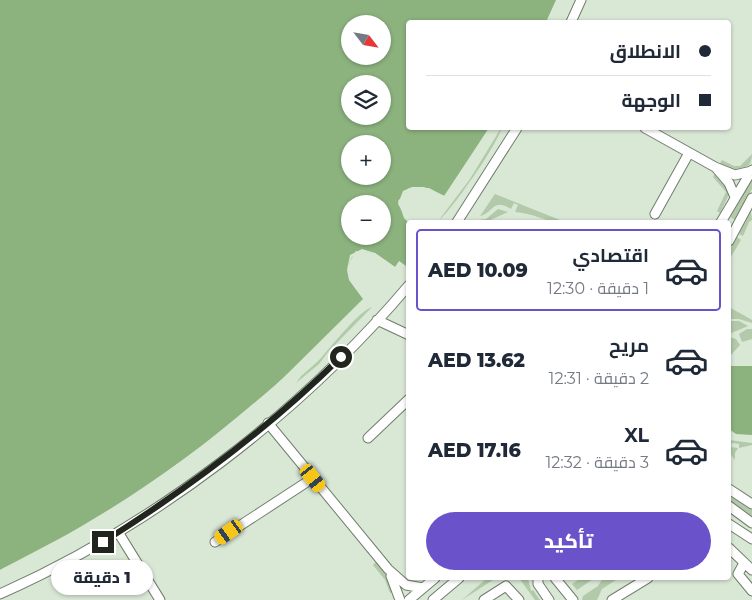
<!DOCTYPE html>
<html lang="ar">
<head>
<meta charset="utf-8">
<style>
	body { margin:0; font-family:Montserrat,Cairo,sans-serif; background:#f2f2f3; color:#1f2937; direction:rtl; height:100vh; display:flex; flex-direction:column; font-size:19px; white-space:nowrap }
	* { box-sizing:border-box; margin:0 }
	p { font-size:16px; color:#747a83 }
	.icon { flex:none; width:28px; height:28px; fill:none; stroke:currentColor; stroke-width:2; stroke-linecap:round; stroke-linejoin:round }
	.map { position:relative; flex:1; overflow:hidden; direction:ltr }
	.drawer { position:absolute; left:406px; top:220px; width:325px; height:360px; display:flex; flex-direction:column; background:#fff; border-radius:5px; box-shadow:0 1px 4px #0004; direction:rtl }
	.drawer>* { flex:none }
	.hud { position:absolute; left:406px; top:20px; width:325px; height:110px; border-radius:5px; box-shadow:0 1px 4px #0004; direction:rtl; display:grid; align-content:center; height:110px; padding:0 20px; background:#fff }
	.needle { width:32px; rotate:121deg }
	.tools { position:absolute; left:341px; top:15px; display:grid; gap:10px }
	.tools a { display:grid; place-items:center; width:50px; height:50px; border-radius:50%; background:#fff; box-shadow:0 1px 4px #0004; font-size:25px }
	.end { position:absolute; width:22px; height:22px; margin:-11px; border:6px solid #20251e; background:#fff; box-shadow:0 0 0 2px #fff }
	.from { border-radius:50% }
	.bubble { position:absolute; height:35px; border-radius:18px; background:#fff; box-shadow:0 1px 4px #0004; font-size:16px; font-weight:800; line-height:35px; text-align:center; direction:rtl }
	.car { position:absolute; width:15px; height:30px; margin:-15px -8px; border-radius:6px; box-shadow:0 0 4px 1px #0007; background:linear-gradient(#f5c518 24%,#345 0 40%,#f5c518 0 76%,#345 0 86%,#f5c518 0) }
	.hud b { display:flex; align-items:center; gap:18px; height:48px; font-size:19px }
	.hud b+b { border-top:1px solid #e0e1e3 }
	.hud i { width:12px; height:12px; background:#1f2937 }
	ul { padding:9px 0 0; list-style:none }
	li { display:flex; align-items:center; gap:15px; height:82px; margin:0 10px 8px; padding:0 10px; border:2px solid transparent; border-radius:5px }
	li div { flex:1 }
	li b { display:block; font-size:19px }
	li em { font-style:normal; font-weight:800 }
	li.on { border-color:#6a52cb }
	li>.icon { width:45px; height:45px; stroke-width:1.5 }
	.primary-button { display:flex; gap:10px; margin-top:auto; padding:10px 20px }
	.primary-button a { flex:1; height:58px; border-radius:30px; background:#6a52cb; color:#fff; font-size:20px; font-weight:800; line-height:58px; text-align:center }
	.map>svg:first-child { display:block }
</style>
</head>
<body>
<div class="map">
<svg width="752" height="600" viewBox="0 0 752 600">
	<rect width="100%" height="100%" fill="#d9e7d5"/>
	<path fill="#b2caa9" d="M 501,128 C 503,136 451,212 439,220 L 470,179 Z
		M 752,154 C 752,166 746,168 735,172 L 719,165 L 722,160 L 734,166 L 740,166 Z
		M 715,173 L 727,184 L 730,192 L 720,213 L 717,211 L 726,192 L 713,177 Z
		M 752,179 L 752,189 L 735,220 L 730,217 Z
		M 495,194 L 565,222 C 548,223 533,213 515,212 L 518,205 L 514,203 L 511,209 C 492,197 493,214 480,216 Z
		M 498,209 L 508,212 L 486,222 L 476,222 L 478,220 L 486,219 Z
		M 751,212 L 752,220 L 749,222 L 743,236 L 739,234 Z
		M 737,237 L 741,240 L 729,260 L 729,251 Z
		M 372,307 L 328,352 L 319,364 L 296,383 C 303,372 312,368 321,358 C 330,348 360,310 372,307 Z
		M 729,307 L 752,320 L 752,323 L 739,319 L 729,319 Z
		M 729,321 L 739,321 L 748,326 L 729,334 Z
		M 747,329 L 752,329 L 752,339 L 742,342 L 739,334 Z
		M 729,337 L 736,339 L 740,345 L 729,357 Z
		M 729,440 L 752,443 L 752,445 L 739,448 L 739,444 L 732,443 L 731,447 L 738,448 L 735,453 L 735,460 L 729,452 Z
		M 729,494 L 752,510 L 752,517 L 729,501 Z
		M 376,562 L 387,575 L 395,591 L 390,593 L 385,580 L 373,565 Z
		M 487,578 L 496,578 L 462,600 Z
		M 519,578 L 528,578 L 531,591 L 533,590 L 540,600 L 535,600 Z
		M 581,578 L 593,578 L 593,579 L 577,590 L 572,584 Z
		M 603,578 L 619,578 L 602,589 L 597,600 L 582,600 L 583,596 L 598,586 Z"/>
	<path fill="#8cb27e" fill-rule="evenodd" d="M 0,0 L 556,0 L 546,22 L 409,22 L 409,128 L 489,128 L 444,196 L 429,188 L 409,188 L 398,201 L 404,218 L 409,223 L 409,268 L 399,261 L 395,267 L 375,253 L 356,251 C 341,274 349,280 364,299 C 258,411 138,503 0,570 ZM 350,24 L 382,24 L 382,56 L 350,56 ZM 350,84 L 382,84 L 382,116 L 350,116 ZM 350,144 L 382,144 L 382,176 L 350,176 ZM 350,204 L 382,204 L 382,236 L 350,236 Z
		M 729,366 L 752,366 L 752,435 L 736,434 L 729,429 Z"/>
	<path fill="#d9e7d5" d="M 489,128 L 492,128 L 485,139 L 446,198 L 423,190 L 412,189 L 405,193 L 401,204 L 411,222 L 409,223 L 398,204 L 403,191 L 412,187 L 424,187 L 445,196 Z
		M 362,249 L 375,253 L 395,267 L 393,269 L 374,255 L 366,252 L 359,252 L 352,257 L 349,265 L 350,274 L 366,301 L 278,387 L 208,445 L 141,494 L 75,534 L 0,572 L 0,570 L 74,531 L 139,492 L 206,443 L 276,385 L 363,299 L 349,280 L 347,270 L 350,255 Z"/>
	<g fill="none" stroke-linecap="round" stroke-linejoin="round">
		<defs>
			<path id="minor" d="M 571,22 L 581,0
				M 645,128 L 715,167 L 735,175 L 752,171
				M 717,169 L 729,183 L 735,197
				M 655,214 L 689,153
				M 457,222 L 517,128
				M 721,222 L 752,170
				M 729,241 L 752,198
				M 377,320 L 409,335
				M 268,423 L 388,569 L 406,585 L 423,588
				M 368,438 L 409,399
				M 729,489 L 752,504
				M 729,506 L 752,523
				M 729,524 L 752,539
				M 118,532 L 160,600
				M 215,542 L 313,478
				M 729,548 L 752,570
				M 744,563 L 738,574 L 752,591
				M 391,576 L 400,600
				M 538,578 L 538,584 L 549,600
				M 555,578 L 573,600
				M 0,594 C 153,526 301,413 409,285
				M 409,600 L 435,578
				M 433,600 L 459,578
				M 484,600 L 506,586 L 519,600
				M 612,600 L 648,578"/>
		</defs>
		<use href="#minor" stroke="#717d6d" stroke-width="11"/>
		<use href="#minor" stroke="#fff" stroke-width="9"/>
	</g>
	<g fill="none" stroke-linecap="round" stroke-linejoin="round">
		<path stroke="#20251e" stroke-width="6" d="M 103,542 C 189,488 269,428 341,357"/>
	</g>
</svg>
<div class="tools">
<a><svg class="needle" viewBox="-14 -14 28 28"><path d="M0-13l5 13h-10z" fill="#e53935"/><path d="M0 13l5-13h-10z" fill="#747a83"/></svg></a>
<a><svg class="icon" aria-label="layers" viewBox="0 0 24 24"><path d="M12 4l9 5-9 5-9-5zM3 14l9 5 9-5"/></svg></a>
<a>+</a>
<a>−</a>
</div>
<i class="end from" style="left:341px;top:357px"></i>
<i class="end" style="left:103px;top:542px"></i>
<div class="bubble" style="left:51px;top:560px;width:102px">1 دقيقة</div>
<i class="car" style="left:313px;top:478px;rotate:141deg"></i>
<i class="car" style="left:229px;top:532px;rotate:235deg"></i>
<div class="hud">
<b><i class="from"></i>الانطلاق</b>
<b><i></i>الوجهة</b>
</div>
<section class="drawer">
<ul>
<li class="on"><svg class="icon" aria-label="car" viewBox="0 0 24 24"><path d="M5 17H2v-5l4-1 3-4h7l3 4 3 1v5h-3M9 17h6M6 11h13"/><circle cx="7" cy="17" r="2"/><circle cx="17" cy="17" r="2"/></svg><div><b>اقتصادي</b><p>1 دقيقة · 12:30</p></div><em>AED 10.09</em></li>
<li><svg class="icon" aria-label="car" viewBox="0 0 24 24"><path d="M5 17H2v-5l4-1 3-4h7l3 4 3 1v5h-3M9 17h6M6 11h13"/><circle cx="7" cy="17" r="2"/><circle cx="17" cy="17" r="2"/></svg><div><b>مريح</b><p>2 دقيقة · 12:31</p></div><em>AED 13.62</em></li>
<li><svg class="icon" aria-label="car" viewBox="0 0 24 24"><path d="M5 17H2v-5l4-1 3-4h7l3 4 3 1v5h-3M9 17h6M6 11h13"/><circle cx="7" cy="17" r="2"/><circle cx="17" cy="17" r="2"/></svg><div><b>XL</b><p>3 دقيقة · 12:32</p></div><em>AED 17.16</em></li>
</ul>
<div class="primary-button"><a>تأكيد</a></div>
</section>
</div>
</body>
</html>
